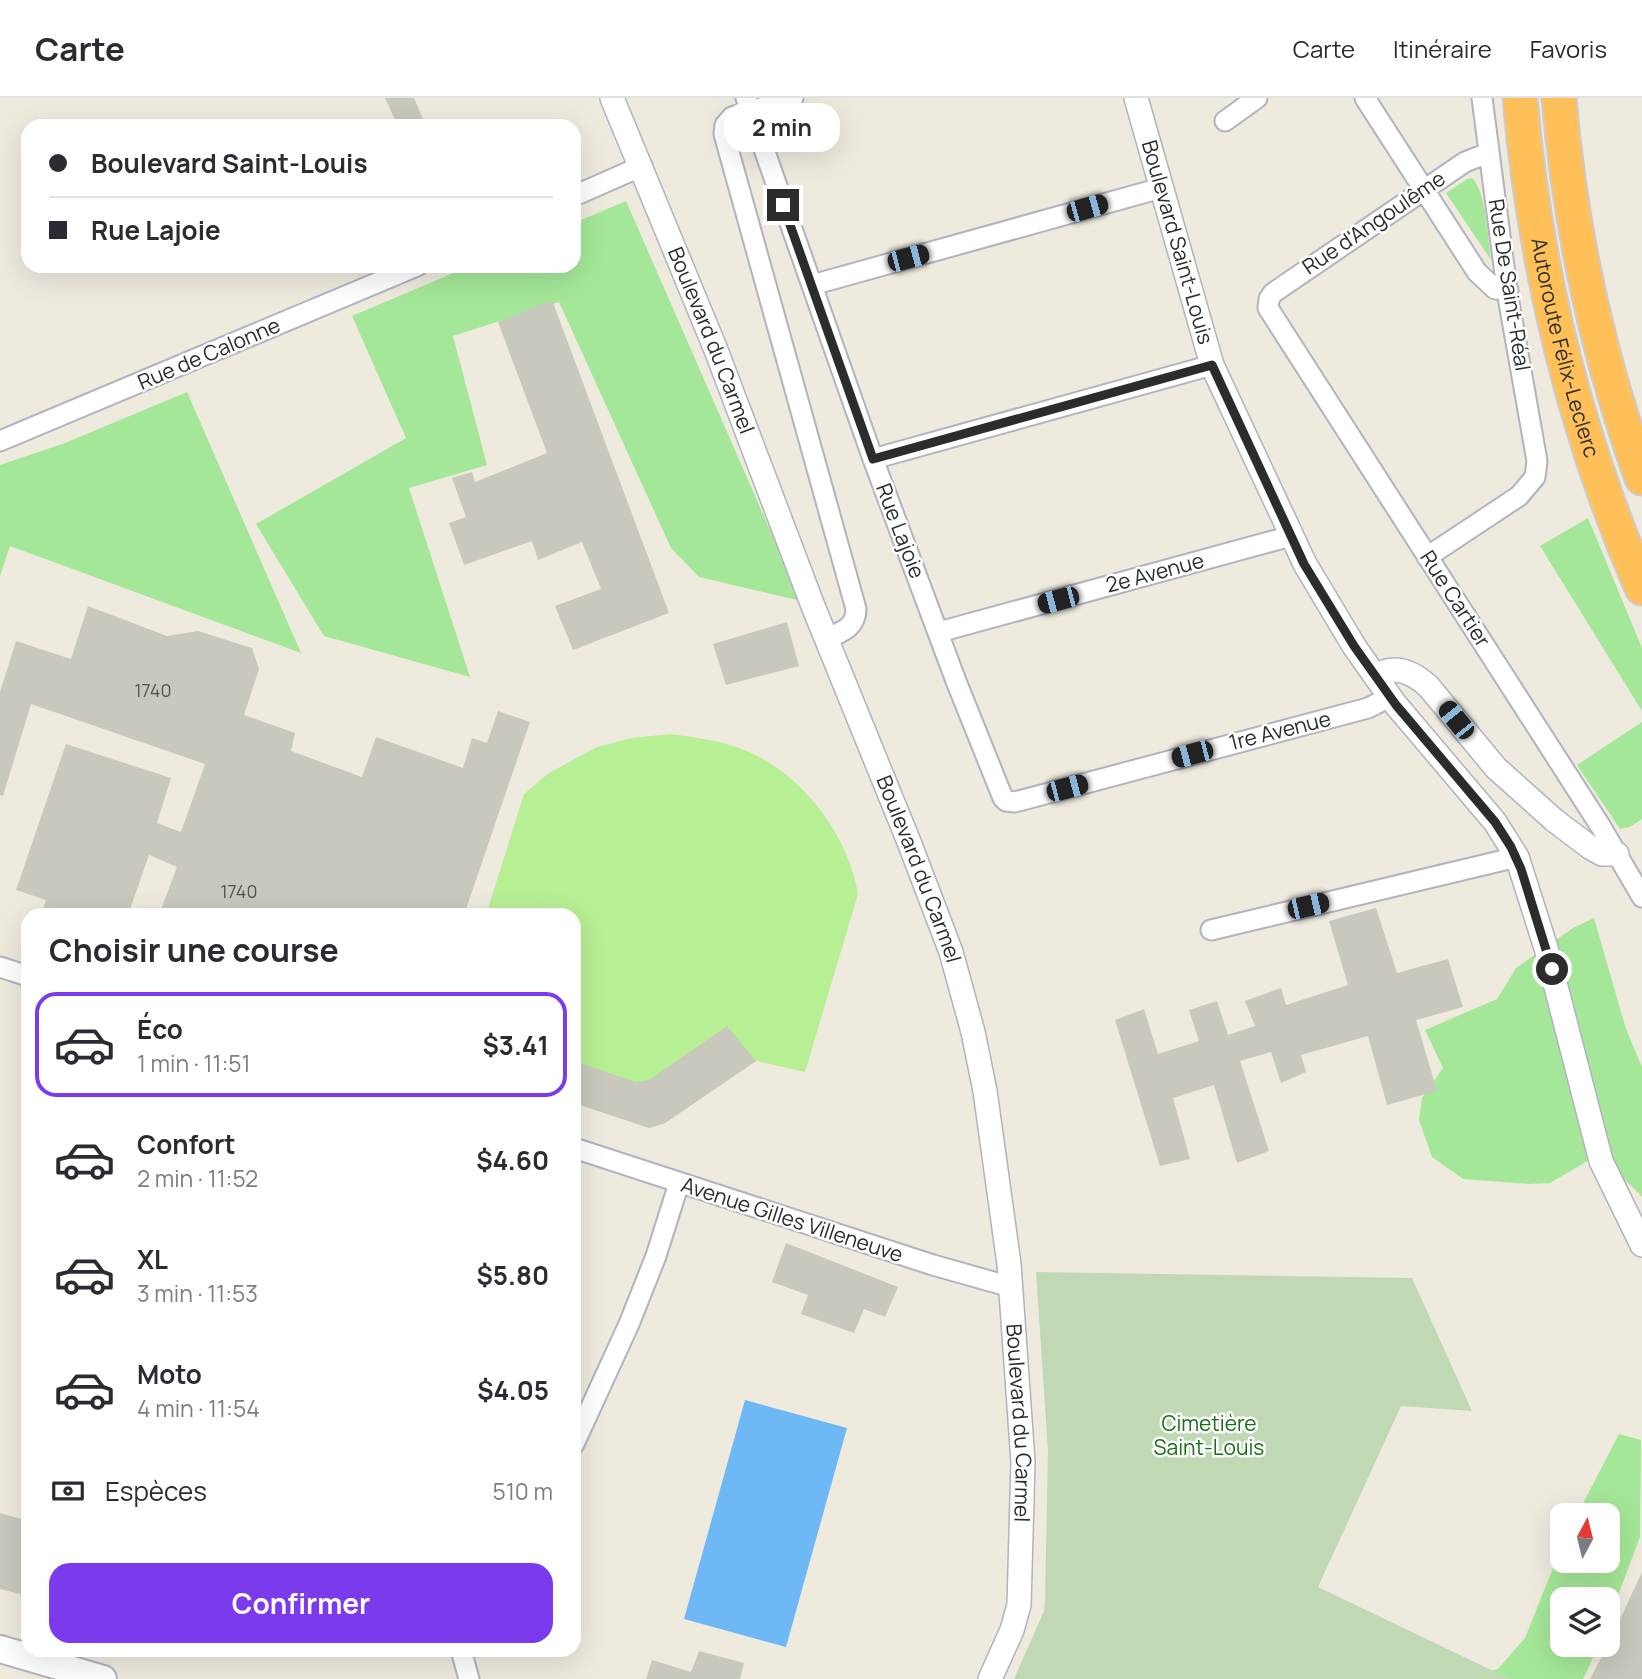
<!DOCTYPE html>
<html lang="fr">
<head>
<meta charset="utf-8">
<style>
	body { margin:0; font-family:Manrope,sans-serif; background:#f7f7f7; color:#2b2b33; height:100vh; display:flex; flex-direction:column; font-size:26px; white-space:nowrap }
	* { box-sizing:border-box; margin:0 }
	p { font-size:23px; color:#7c7c81 }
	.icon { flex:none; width:38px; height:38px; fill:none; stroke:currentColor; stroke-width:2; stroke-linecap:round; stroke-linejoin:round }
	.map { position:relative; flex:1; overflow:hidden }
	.details { position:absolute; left:21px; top:810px; width:560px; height:749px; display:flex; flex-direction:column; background:#fff; border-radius:21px; box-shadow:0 7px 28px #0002 }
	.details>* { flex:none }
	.guide { position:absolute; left:21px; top:21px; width:560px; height:154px; border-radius:21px; box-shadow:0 7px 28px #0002; display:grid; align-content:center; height:154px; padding:0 28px; background:#fff }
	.needle { width:46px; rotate:7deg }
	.tools { position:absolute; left:1550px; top:1405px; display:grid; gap:14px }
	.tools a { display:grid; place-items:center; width:70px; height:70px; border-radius:14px; background:#fff; box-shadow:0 7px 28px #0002; font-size:35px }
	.end { position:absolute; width:32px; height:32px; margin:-16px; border:9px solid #2c2c2c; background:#fff; box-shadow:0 0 0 4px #fff }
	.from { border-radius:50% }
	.bubble { position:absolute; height:49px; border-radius:21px; background:#fff; box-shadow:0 7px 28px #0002; font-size:23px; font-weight:700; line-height:49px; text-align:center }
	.car { position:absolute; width:21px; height:42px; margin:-21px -10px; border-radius:9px; box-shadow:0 0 5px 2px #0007; background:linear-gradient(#222 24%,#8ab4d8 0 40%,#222 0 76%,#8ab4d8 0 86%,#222 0) }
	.guide b { display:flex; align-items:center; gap:24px; height:66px; font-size:26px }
	.guide b+b { border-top:2px solid #e1e1e2 }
	.guide i { width:18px; height:18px; background:#2b2b33 }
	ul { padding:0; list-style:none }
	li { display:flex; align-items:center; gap:21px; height:105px; margin:0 14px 10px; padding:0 14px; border:4px solid transparent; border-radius:21px }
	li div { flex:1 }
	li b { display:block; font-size:26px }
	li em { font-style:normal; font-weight:700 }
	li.current { border-color:#7c3aed }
	li>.icon { width:63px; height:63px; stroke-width:1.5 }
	h2 { padding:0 28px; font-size:32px; line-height:84px }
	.pay { display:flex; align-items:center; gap:18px; height:77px; padding:0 28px; font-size:26px }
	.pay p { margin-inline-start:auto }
	.primary-button { display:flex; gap:14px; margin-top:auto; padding:14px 28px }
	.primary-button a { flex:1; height:80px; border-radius:21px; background:#7c3aed; color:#fff; font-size:28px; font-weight:700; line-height:80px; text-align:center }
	header { display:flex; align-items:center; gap:42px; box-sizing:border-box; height:98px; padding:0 35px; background:#fff; border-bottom:2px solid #e1e1e2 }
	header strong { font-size:33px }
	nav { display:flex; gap:38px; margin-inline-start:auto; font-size:24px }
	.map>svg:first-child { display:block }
</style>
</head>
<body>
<header>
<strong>Carte</strong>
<nav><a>Carte</a><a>Itinéraire</a><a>Favoris</a></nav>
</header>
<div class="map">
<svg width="1642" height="1581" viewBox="0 0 1642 1581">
	<rect width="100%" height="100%" fill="#eeeade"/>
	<path fill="#a5e798" d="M 1472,80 C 1486,93 1488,142 1491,162 L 1446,95 L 1467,81 Z
		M 626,103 L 801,503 L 699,479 L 671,450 L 559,204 L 453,238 L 487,367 L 409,390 L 470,579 L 324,538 L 256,426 L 406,340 L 352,218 L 470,168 L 574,168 L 574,125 Z
		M 187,294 L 301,555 L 10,448 L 0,478 L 0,367 L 65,345 Z
		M 1588,420 L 1642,550 L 1642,613 L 1540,448 Z
		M 1642,624 L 1642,721 L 1630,729 L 1620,731 L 1577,667 Z
		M 1594,820 L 1626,931 L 1642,969 L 1642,1099 C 1630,1084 1609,1070 1591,1061 L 1550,1085 L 1529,1086 L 1463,1081 L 1432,1059 L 1419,1022 L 1422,1000 L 1443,970 L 1425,932 L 1497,901 L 1516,870 L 1573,830 Z
		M 1619,1336 L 1641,1342 L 1640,1439 L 1608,1524 L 1608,1502 L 1563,1502 L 1563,1547 L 1599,1547 L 1583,1581 L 1456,1581 L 1498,1571 L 1525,1540 L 1563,1445 L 1563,1463 L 1608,1463 L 1608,1418 L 1577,1417 Z"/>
	<path fill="#c0d9b4" d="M 1036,1174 L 1412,1180 L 1472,1313 L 1401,1308 L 1318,1489 L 1510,1581 L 1014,1581 L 1044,1513 L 1045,1502 L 1048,1353 Z"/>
	<path fill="#b7ef94" d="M 670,636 C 693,639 717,642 739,650 C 799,671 848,735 858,796 L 805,974 L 756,963 L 665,1025 L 649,1030 L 574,1005 L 574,817 L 486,817 L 524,696 L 549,675 L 597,649 L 632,640 Z"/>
	<path fill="#6db8f5" d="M 745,1302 L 847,1330 L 786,1549 L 684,1521 Z"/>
	<path fill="#c9c8bd" d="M 385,0 L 414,0 L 426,28 L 398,28 Z
		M 552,202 L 669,515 L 573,552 L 555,508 L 601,491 L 582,444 L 538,462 L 532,443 L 464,467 L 449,425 L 466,419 L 452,380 L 472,374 L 475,384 L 547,355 L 498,224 Z
		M 88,508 L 167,538 L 198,533 L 252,550 L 259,571 L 244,617 L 295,635 L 291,653 L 362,679 L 376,639 L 463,670 L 472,640 L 487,645 L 498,613 L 530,624 L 464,817 L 159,817 L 177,769 L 149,757 L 128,817 L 106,817 L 87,811 L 85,817 L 41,817 L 46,802 L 16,792 L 66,646 L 171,680 L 157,725 L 181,734 L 205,666 L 31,606 L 3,698 L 0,697 L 0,594 L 16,543 L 71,561 Z
		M 787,524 L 799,568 L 726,587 L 713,546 Z
		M 1376,810 L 1397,875 L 1448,861 L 1463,909 L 1416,922 L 1437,993 L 1387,1007 L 1368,938 L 1301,957 L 1306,974 L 1281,985 L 1271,954 L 1240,963 L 1269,1053 L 1237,1065 L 1214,987 L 1173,1000 L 1190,1061 L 1160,1068 L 1115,922 L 1144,911 L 1158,956 L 1199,943 L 1189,912 L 1217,903 L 1228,937 L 1255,928 L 1245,903 L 1281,890 L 1286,907 L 1348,887 L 1329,823 Z
		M 727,928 L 756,963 L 665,1025 L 649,1030 L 574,1005 L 574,963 L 636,984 L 649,982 Z
		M 786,1145 L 898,1189 L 885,1219 L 864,1211 L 854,1235 L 801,1216 L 808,1197 L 772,1184 Z
		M 0,1415 L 28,1423 L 28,1498 L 0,1491 Z
		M 1642,1474 L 1642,1581 L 1590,1581 L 1608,1547 Z
		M 699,1553 L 744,1565 L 740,1581 L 646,1581 L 652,1562 L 691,1574 Z"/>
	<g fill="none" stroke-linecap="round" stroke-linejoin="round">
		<defs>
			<path id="minor" d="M 746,0 L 873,361 L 956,583 L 1003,700 L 1006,703 L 1015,704 L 1368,610 L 1390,599
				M 793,0 L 732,19 L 725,27 L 724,36 L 856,511 C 856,530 841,534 826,541
				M 1365,0 L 1477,174 L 1495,191 L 1508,192
				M 1225,23 L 1257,0
				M 1488,55 L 1465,64 L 1273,195 L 1269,201 L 1268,210 L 1601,729 L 1642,799
				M 574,98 L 642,68
				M 812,187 L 1161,90
				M 0,343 L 417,168
				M 873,361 L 1212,267
				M 1427,459 L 1519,398 L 1535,379 L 1537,363 L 1508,199 L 1482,0
				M 939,534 L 1291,438
				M 1211,832 L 1517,759
				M 0,869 L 28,878
				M 574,1050 L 933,1167 L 1011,1189
				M 574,1346 L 629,1226 L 656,1158 L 679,1085
				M 461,1552 L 469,1581"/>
			<g id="tertiary">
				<path id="s1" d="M 612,0 L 716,252 L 813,508 L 909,744 L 951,854 L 973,934 L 985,993 L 1009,1166 L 1023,1364 L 1019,1507 L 1012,1532 L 990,1581"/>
				<path id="s2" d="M 1136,0 L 1212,267 L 1305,466 L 1354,548 L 1375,578 L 1396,607 L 1495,724 L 1517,759 L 1546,850 L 1601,1063 L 1642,1147"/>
				<path d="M 1375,578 C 1395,566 1413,574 1429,589 L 1496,670 L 1554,722 L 1591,750 L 1602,756 L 1617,756"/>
			</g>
			<path id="secondary" d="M 0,1551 L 103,1581"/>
			<g id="motorway">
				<path id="s3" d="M 1520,0 C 1535,170 1574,333 1642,490"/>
				<path d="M 1559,0 C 1570,130 1598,258 1642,380"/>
			</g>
		</defs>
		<use href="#minor" stroke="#b2b2c0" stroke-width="23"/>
		<use href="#tertiary" stroke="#b2b2c0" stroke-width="26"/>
		<use href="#secondary" stroke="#b2b2c0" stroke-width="30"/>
		<use href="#motorway" stroke="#ccc" stroke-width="37"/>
		<use href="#minor" stroke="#fff" stroke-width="19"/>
		<use href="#tertiary" stroke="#fff" stroke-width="23"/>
		<use href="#secondary" stroke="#fff" stroke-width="26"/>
		<use href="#motorway" stroke="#ffbf59" stroke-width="33"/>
	</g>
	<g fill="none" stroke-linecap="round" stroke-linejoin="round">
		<path stroke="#2c2c2c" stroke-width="9" d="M 783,107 L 873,361 L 1212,267 L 1304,466 L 1354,548 L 1396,607 L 1495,724 L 1511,749 L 1521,771 L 1552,871"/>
	</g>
	<g text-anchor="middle" stroke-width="5" stroke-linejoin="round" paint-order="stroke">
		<g font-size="18" fill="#535350">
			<text x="153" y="599">1740</text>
			<text x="239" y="800">1740</text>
		</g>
		<g font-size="21" fill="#2c2c2c" stroke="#fff">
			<text transform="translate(1374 125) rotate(-34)" y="7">Rue d'Angoulême</text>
			<text dy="7" stroke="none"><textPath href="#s2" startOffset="150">Boulevard Saint-Louis</textPath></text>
			<text transform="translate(1509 187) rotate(81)" y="7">Rue De Saint-Réal</text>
			<text dy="7" stroke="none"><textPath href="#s1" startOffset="262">Boulevard du Carmel</textPath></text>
			<text dy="7" stroke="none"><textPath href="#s3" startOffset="254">Autoroute Félix-Leclerc</textPath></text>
			<text transform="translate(209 256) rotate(-23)" y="7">Rue de Calonne</text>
			<text transform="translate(900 433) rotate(69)" y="7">Rue Lajoie</text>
			<text transform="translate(1155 475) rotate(-15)" y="7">2e Avenue</text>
			<text transform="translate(1455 501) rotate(57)" y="7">Rue Cartier</text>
			<text transform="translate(1280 633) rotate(-14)" y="7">1re Avenue</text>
			<text dy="7" stroke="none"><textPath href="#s1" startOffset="830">Boulevard du Carmel</textPath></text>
			<text transform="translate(792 1122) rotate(18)" y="7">Avenue Gilles Villeneuve</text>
			<text dy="7" stroke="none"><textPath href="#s1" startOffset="1396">Boulevard du Carmel</textPath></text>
		</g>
		<g font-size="21" fill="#196e17" stroke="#fff">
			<text x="1209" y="1333">Cimetière<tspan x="1209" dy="24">Saint-Louis</tspan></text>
		</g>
	</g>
</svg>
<div class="tools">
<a><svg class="needle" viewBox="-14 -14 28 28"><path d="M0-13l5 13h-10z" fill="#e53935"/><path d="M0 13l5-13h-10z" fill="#7c7c81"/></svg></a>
<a><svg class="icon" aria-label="layers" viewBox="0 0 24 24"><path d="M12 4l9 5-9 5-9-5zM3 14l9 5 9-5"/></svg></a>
</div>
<i class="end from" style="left:1552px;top:871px"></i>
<i class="end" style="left:783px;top:107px"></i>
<div class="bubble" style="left:724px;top:5px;width:116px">2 min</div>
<i class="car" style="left:1087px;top:110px;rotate:74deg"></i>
<i class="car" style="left:908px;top:160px;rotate:75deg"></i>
<i class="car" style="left:1058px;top:502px;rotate:255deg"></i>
<i class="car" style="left:1456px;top:622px;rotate:321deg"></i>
<i class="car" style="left:1192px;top:656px;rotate:255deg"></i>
<i class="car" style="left:1067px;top:690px;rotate:75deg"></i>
<i class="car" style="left:1308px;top:808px;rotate:77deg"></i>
<div class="guide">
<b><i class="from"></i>Boulevard Saint-Louis</b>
<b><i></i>Rue Lajoie</b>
</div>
<section class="details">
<h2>Choisir une course</h2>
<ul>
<li class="current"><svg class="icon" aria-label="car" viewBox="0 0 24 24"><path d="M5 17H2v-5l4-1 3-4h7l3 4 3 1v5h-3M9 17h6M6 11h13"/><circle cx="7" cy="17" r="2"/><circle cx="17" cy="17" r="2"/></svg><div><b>Éco</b><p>1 min · 11:51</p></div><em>$3.41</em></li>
<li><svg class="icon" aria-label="car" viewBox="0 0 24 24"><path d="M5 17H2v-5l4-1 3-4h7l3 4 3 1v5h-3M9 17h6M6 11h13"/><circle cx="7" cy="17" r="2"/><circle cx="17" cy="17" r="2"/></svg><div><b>Confort</b><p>2 min · 11:52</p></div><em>$4.60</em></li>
<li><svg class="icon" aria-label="car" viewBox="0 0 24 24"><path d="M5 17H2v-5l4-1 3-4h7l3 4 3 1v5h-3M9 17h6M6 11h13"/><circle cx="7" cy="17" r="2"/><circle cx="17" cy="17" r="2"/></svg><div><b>XL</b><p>3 min · 11:53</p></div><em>$5.80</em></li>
<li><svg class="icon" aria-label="car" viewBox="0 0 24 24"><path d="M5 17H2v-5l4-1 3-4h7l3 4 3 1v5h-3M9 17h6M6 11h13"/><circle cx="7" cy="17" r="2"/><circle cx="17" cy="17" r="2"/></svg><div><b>Moto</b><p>4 min · 11:54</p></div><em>$4.05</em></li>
</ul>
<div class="pay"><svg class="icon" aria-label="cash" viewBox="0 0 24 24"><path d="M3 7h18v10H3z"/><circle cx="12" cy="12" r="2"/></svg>Espèces<p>510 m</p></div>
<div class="primary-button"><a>Confirmer</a></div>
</section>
</div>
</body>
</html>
